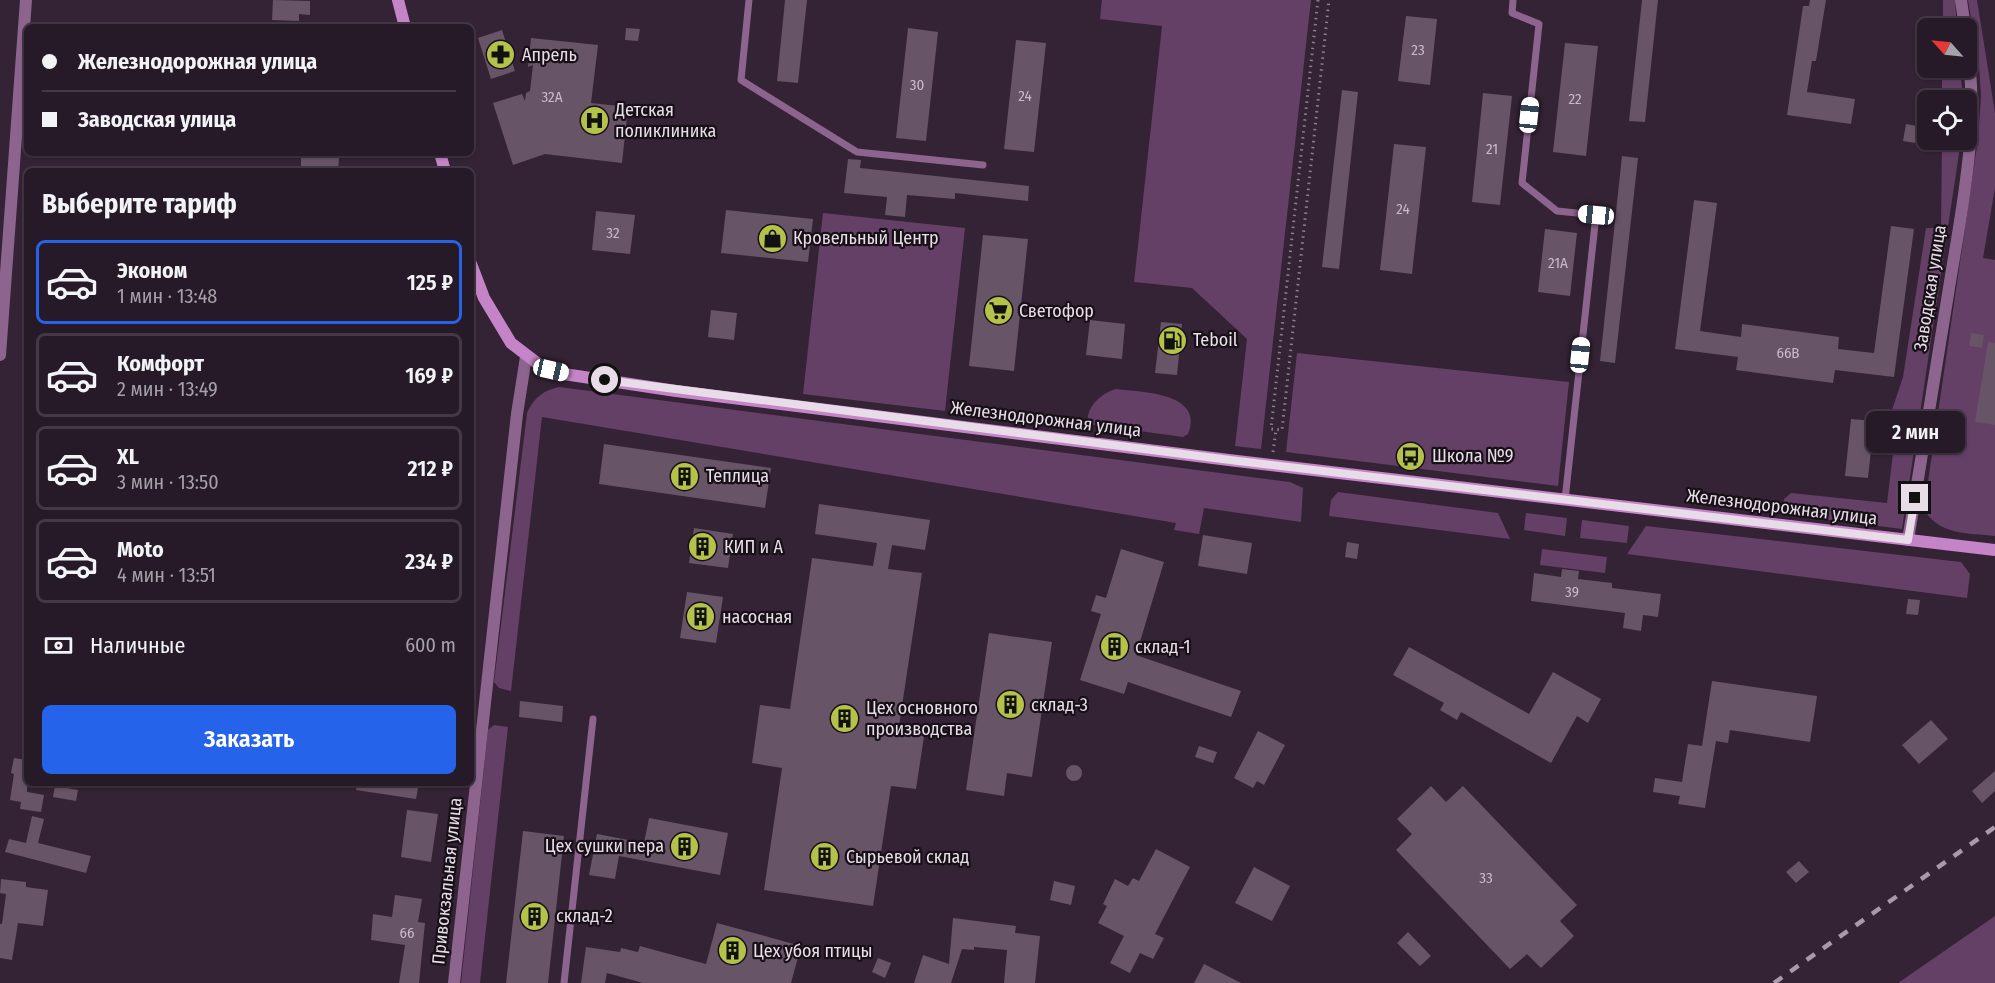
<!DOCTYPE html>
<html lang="ru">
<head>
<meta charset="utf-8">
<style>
	body { margin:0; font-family:"Fira Sans Condensed",sans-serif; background:#2f2330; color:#f1f3f6; height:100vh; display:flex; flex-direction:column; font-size:22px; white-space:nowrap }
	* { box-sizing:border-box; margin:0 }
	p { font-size:20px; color:#a4a1a8 }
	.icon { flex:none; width:33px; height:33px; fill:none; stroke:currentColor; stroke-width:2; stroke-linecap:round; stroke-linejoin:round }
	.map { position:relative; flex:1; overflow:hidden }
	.sheet { position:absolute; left:24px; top:168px; width:450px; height:618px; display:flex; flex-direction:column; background:#271a28; border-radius:9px; box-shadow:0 2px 4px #0004,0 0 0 2px #433845 }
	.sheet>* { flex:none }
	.banner { position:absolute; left:24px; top:24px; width:450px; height:132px; border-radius:9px; box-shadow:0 2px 4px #0004,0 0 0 2px #433845; display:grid; align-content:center; height:132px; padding:0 18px; background:#271a28 }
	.needle { width:39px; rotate:297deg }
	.controls { position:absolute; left:1917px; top:18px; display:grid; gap:12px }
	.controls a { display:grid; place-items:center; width:60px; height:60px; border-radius:9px; background:#271a28; box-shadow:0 2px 4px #0004,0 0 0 2px #433845; font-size:30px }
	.end { position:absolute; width:27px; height:27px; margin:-14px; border:8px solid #e8dce8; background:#111; box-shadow:0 0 0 3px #111 }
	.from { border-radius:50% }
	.bubble { position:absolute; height:42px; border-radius:9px; background:#271a28; box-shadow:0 2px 4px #0004,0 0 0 2px #433845; font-size:20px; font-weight:600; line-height:42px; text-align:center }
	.car { position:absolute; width:18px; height:36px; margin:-18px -9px; border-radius:8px; box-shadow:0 0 4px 2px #0007; background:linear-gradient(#fff 24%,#345 0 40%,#fff 0 76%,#345 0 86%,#fff 0) }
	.banner b { display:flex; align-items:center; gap:21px; height:57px; font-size:22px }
	.banner b+b { border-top:2px solid #433845 }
	.banner i { width:15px; height:15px; background:#f1f3f6 }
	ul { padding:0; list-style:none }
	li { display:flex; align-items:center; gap:18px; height:84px; margin:0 12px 9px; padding:0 6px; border:3px solid #433845; border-radius:9px }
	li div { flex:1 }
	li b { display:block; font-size:22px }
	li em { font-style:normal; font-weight:600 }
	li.selected { border-color:#2563eb }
	li>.icon { width:54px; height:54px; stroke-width:1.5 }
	h2 { padding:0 18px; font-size:27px; line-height:72px }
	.pay { display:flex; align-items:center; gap:15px; height:66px; padding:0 18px; font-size:22px }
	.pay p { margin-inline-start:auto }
	.button { display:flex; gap:12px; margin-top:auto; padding:12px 18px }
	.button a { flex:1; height:69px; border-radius:9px; background:#2563eb; color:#fff; font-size:24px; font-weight:600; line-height:69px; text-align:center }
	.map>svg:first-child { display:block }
</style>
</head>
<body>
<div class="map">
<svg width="1995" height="983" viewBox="0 0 1995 983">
	<rect width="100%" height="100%" fill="#342335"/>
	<path fill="#643f66" d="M 1102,0 L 1311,0 L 1261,449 L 1235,446 L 1247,339 L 1192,288 L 1134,282 L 1162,26 L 1100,19 Z
		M 1943,0 L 1955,0 L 1957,28 L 1943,28 Z
		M 1968,0 L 1977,0 L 1995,113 L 1995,188 L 1983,258 L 1995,260 L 1995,536 C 1968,533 1938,535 1924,509 L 1978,139 L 1981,96 L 1979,66 Z
		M 1942,68 L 1960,68 L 1963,100 L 1942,100 Z
		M 1942,140 L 1961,140 L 1919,420 L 1890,416 L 1903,377 L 1926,228 L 1941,228 Z
		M 823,213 L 965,228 L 945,411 L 803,394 Z
		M 1297,353 L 1569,382 L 1558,486 L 1286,452 Z
		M 559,387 L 1290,482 L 1303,488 L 1301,522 L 1204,508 L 1199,534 L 1174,530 L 1176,523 L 542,417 L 511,691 L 499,688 L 494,682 L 527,413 C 534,398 542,391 559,387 Z
		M 1116,389 C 1140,392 1205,392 1188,434 L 1183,437 L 1088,424 C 1085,408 1101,393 1116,389 Z
		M 1899,444 L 1915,445 L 1902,529 L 1782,514 L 1784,499 L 1791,493 L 1887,503 L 1893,453 Z
		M 1338,492 L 1498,513 L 1510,539 L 1329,516 L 1331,500 Z
		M 1526,513 L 1567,518 L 1565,536 L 1524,530 Z
		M 1582,520 L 1629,526 L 1627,543 L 1580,538 Z
		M 1646,526 L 1961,562 L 1970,574 L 1967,598 L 1627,554 Z
		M 1542,549 L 1607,557 L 1605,573 L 1540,565 Z
		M 494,725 L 508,727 L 480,983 L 461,983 L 488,730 Z
		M 1995,916 L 1995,983 L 1898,983 Z"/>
	<path fill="#675467" d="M 273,0 L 310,1 L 310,15 L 299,14 L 299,21 L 272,20 Z
		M 785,0 L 807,0 L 798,83 L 777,81 Z
		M 1642,0 L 1658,0 L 1645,122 L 1629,121 Z
		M 1810,0 L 1826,0 L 1816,61 L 1812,61 L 1807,92 L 1855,99 L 1851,124 L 1787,115 L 1803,6 L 1809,6 Z
		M 1406,16 L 1437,19 L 1430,85 L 1398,81 Z
		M 626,28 L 640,29 L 638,41 L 625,40 Z
		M 908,28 L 938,32 L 926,141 L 896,138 Z
		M 502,30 L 515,71 L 491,79 L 478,38 Z
		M 531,38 L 598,45 L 591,103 L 628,107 L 622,163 L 545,154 L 513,165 L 493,103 L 522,94 L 525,101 L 526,93 L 530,91 L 533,65 L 528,67 Z
		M 1016,40 L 1046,43 L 1034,152 L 1004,149 Z
		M 1565,43 L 1598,46 L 1586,156 L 1553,152 Z
		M 1342,90 L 1358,92 L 1339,269 L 1322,267 Z
		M 1483,93 L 1512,96 L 1500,205 L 1472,202 Z
		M 1906,124 L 1928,128 L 1928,145 L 1903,141 Z
		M 1394,144 L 1426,147 L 1412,274 L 1380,270 Z
		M 301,153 L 326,153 L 326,157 L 339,158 L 338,171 L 301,168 Z
		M 1622,156 L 1638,158 L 1615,363 L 1600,361 Z
		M 848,159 L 861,160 L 860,168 L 1029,186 L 1028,201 L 955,193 L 955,199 L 907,195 L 905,217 L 885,215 L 887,197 L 844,193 Z
		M 1694,200 L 1717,203 L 1700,331 L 1741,337 L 1742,324 L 1839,337 L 1838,349 L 1874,353 L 1891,226 L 1914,229 L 1894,377 L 1835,370 L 1833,383 L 1736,370 L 1738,357 L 1675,349 Z
		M 726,210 L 813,219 L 808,262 L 721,253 Z
		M 596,211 L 635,215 L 630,254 L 592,250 Z
		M 1545,229 L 1577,233 L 1570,296 L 1538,292 Z
		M 983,235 L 1028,239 L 1014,371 L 969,366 Z
		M 711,310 L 737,313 L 734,340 L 708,337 Z
		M 1090,320 L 1125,324 L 1122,359 L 1086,355 Z
		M 1161,322 L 1182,324 L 1177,375 L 1155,373 Z
		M 1971,333 L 1984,335 L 1982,348 L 1969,346 Z
		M 1988,342 L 1995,343 L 1995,425 L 1975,422 Z
		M 1851,419 L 1874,421 L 1868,478 L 1845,476 Z
		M 604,444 L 771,468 L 765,508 L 599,484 Z
		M 819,504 L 930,520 L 925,550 L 892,545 L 888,569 L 922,573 L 899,726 L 925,730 L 916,789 L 891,786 L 873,906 L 764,890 L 782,768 L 752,763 L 760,705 L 790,709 L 812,558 L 873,566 L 877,543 L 815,534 Z
		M 694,528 L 733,534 L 728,568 L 689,563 Z
		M 1203,535 L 1252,543 L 1247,574 L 1198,566 Z
		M 1347,542 L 1359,544 L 1357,559 L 1345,557 Z
		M 1121,549 L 1164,562 L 1136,655 L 1241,691 L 1231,717 L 1128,682 L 1124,694 L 1080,680 L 1101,614 L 1091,611 L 1096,595 L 1106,598 Z
		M 1562,569 L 1579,571 L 1578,579 L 1612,583 L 1612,588 L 1661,594 L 1658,617 L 1643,615 L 1641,631 L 1623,628 L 1625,613 L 1531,601 L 1534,573 L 1561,577 Z
		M 687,592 L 723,597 L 716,643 L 680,638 Z
		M 1908,599 L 1920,600 L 1918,615 L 1906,614 Z
		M 989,633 L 1052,642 L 1032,777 L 1007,773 L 1004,796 L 966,790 Z
		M 1409,647 L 1529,714 L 1553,672 L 1601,699 L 1588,723 L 1577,716 L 1551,763 L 1461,712 L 1457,720 L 1440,710 L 1444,703 L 1393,675 Z
		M 1712,681 L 1817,696 L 1810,742 L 1730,730 L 1728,743 L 1716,741 L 1705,808 L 1678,804 L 1680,796 L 1653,792 L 1655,778 L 1682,782 L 1688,744 L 1702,746 Z
		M 520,701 L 563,706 L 562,722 L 519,717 Z
		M 1931,720 L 1948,739 L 1919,764 L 1902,745 Z
		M 1258,731 L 1285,745 L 1264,785 L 1257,781 L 1253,788 L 1234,778 Z
		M 1199,746 L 1217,752 L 1213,763 L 1195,757 Z
		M 14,758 L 27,760 L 27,792 L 44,795 L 41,812 L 20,809 L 21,802 L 10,800 L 14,774 L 11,773 Z
		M1066 773a8 8 0 1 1 16 0a8 8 0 1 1-16 0Z
		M 1995,771 L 1995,791 L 1982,803 L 1972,791 Z
		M 357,783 L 419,783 L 416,799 L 356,790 Z
		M 55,786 L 78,790 L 76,801 L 53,797 Z
		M 1431,786 L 1446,802 L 1463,786 L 1577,905 L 1560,921 L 1574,936 L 1541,968 L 1527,954 L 1510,969 L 1396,850 L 1412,834 L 1397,819 Z
		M 407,810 L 438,814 L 431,862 L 401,857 Z
		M 32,816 L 44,819 L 38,843 L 91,856 L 86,873 L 5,852 L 9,839 L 26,843 Z
		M 649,818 L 728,833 L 720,875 L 619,856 L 615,879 L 589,875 L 597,834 L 644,843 Z
		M 523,831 L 564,836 L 548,983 L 506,983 Z
		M 1156,849 L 1190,867 L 1155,934 L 1164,938 L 1153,959 L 1140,953 L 1130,973 L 1110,963 L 1124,936 L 1098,923 L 1107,906 L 1103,904 L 1115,879 L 1128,886 L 1133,878 L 1139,881 Z
		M 1799,861 L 1809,872 L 1796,883 L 1786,872 Z
		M 1254,867 L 1290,886 L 1272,921 L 1235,903 Z
		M 1,879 L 26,882 L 26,887 L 48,890 L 43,926 L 18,923 L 12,960 L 0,958 L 0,924 L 2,924 L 6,894 L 0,893 Z
		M 1054,881 L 1075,886 L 1071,905 L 1050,900 Z
		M 395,895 L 422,899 L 418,922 L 425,923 L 419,983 L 399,983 L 405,945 L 371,940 L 373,914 L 392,917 Z
		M 953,918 L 1016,926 L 1015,933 L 1040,936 L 1035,983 L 1004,983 L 1007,950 L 974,947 L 974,950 L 962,949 L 951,983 L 914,983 L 923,955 L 949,964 Z
		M 717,923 L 801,946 L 791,983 L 643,983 L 607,973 L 605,983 L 581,983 L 586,947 L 620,952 L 621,948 L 638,952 L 640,946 L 706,964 Z
		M 1408,932 L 1431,956 L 1420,966 L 1397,943 Z
		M 878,958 L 891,963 L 885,978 L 872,972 Z
		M 1204,964 L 1241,983 L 1194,983 Z"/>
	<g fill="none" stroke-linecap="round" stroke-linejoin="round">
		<path stroke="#8e7f8e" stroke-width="3" stroke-dasharray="1.5 4.5" stroke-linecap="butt" d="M 1318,0 L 1271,429 L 1282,430 L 1329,0
			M 1273,452 L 1276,430"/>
		<path stroke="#8d648e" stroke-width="7" d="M 749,0 L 741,80 L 857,152 L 983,165
			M 1513,0 L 1512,13 L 1539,24 L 1522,183 L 1557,211 L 1596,215 L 1565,500
			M 564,983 L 593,719"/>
		<path stroke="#8d648e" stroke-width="12" d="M 1961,0 L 1965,28
			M 0,355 L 26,0
			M 1908,540 C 1922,456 1935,372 1949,288 C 1962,207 1981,121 1966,40
			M 454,983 L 517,414 L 526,357"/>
		<path stroke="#c584c7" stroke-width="12" d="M 398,0 L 405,27
			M 440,153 L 445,171
			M 471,264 L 484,298 L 511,343 L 541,366 L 564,374 L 676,391 L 1237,461 L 1995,550"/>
		<path stroke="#a89aa8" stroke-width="4.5" stroke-dasharray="10 10" stroke-linecap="butt" d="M 1774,983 L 1995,827"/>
	</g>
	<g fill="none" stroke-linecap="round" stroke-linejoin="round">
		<path stroke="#e8dce8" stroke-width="8" d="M 605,380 L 1238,461 L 1908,540 L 1915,498"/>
	</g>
	<defs>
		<symbol id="pharmacy-disc" viewBox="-11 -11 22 22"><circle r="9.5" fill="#b4c24a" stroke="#171017"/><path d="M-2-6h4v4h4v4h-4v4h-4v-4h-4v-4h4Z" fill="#111"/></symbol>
		<symbol id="hospital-disc" viewBox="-11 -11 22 22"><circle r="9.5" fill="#b4c24a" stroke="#171017"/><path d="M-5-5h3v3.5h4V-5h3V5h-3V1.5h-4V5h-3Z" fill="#111"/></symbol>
		<symbol id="shop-disc" viewBox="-11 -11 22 22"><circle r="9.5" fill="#b4c24a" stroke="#171017"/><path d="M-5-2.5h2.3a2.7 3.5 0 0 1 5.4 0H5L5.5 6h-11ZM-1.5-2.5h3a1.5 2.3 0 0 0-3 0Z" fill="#111"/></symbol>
		<symbol id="supermarket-disc" viewBox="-11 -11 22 22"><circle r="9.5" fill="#b4c24a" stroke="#171017"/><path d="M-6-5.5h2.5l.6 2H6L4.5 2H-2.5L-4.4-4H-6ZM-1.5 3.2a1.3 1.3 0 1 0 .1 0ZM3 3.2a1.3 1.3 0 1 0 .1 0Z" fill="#111"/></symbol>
		<symbol id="fuel-disc" viewBox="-11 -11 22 22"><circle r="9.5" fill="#b4c24a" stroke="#171017"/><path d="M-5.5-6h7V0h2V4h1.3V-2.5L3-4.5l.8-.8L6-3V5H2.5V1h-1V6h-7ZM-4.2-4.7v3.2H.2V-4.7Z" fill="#111"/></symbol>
		<symbol id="bus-disc" viewBox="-11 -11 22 22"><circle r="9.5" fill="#b4c24a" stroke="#171017"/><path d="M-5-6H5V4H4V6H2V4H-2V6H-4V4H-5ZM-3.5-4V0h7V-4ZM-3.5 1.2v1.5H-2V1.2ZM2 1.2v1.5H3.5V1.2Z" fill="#111"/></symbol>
		<symbol id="building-disc" viewBox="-11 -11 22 22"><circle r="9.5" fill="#b4c24a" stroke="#171017"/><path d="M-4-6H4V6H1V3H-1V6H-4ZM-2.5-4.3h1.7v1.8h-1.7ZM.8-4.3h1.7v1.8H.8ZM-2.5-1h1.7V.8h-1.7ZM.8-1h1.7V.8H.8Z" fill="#111"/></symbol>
	</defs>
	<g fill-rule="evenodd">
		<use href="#pharmacy-disc" x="484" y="38" width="33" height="33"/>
		<use href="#hospital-disc" x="578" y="104" width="33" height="33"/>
		<use href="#shop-disc" x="756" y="222" width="33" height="33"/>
		<use href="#supermarket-disc" x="982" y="294" width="33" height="33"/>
		<use href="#fuel-disc" x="1156" y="324" width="33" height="33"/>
		<use href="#bus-disc" x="1394" y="440" width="33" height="33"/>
		<use href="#building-disc" x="668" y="460" width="33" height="33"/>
		<use href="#building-disc" x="686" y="530" width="33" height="33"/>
		<use href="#building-disc" x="684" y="600" width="33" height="33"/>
		<use href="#building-disc" x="1098" y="630" width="33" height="33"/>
		<use href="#building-disc" x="994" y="688" width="33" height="33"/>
		<use href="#building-disc" x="828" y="702" width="33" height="33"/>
		<use href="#building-disc" x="668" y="830" width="33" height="33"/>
		<use href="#building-disc" x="808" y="840" width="33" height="33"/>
		<use href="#building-disc" x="518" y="900" width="33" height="33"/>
		<use href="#building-disc" x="716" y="934" width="33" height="33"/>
	</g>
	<g text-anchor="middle" stroke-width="4.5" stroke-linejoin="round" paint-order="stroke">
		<g font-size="15" fill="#c8bac8">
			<text x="1418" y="55">23</text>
			<text x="917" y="90">30</text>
			<text x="1025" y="101">24</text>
			<text x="552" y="102">32А</text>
			<text x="1575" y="104">22</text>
			<text x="1492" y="154">21</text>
			<text x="1403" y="214">24</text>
			<text x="613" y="238">32</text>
			<text x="1558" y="268">21А</text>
			<text x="1788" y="358">66В</text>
			<text x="1572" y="597">39</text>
			<text x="1486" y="883">33</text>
			<text x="407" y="938">66</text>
		</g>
		<g font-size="18" fill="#e8dce8" stroke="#171017" text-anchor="start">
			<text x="522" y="61">Апрель</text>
			<text x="615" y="116">Детская<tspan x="615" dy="21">поликлиника</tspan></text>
			<text x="793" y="244">Кровельный Центр</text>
			<text x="1019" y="317">Светофор</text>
			<text x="1193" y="346">Teboil</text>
			<text x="1432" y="462">Школа №9</text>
			<text x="706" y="482">Теплица</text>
			<text x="724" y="553">КИП и А</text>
			<text x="722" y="623">насосная</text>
			<text x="1135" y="653">склад-1</text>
			<text x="1031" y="711">склад-3</text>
			<text x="866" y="714">Цех основного<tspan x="866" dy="21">производства</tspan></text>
			<text x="664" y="852" text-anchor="end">Цех сушки пера</text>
			<text x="846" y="863">Сырьевой склад</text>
			<text x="556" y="922">склад-2</text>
			<text x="753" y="957">Цех убоя птицы</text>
		</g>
		<g font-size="18" fill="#e8dce8" stroke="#171017">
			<text transform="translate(1930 288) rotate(-81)" y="6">Заводская улица</text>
			<text transform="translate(1046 419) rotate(7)" y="6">Железнодорожная улица</text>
			<text transform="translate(1782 507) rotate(7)" y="6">Железнодорожная улица</text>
			<text transform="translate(447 881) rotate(-84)" y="6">Привокзальная улица</text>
		</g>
	</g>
</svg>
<div class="controls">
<a><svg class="needle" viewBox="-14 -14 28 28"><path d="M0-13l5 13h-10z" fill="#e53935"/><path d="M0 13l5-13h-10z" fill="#a4a1a8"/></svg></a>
<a><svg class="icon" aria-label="locate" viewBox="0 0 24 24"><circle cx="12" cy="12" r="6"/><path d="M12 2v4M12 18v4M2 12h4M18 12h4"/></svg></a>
</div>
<i class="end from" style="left:605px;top:380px"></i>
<i class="end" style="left:1915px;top:498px"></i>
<div class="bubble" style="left:1866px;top:411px;width:99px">2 мин</div>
<i class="car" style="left:1529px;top:115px;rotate:6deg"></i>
<i class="car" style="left:1596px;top:215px;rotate:276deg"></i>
<i class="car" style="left:1580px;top:355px;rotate:6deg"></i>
<i class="car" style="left:551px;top:370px;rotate:103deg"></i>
<div class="banner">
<b><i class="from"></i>Железнодорожная улица</b>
<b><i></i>Заводская улица</b>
</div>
<section class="sheet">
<h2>Выберите тариф</h2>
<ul>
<li class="selected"><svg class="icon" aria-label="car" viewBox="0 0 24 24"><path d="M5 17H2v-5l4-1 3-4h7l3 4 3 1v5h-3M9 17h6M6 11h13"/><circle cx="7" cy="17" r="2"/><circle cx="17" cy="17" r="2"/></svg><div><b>Эконом</b><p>1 мин · 13:48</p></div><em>125 ₽</em></li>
<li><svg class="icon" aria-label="car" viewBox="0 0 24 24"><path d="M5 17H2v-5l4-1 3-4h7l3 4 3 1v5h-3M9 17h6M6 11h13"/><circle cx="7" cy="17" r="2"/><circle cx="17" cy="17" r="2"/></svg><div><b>Комфорт</b><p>2 мин · 13:49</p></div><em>169 ₽</em></li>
<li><svg class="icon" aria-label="car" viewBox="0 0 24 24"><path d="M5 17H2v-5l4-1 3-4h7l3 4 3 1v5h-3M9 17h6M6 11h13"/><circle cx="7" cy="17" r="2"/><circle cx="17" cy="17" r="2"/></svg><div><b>XL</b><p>3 мин · 13:50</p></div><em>212 ₽</em></li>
<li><svg class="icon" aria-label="car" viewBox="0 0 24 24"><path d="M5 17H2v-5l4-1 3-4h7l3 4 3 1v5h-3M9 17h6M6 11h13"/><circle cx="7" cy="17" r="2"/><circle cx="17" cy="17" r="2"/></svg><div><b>Moto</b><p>4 мин · 13:51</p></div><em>234 ₽</em></li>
</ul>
<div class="pay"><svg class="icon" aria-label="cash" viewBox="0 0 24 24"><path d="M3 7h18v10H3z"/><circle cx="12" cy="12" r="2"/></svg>Наличные<p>600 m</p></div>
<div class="button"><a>Заказать</a></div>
</section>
</div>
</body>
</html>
